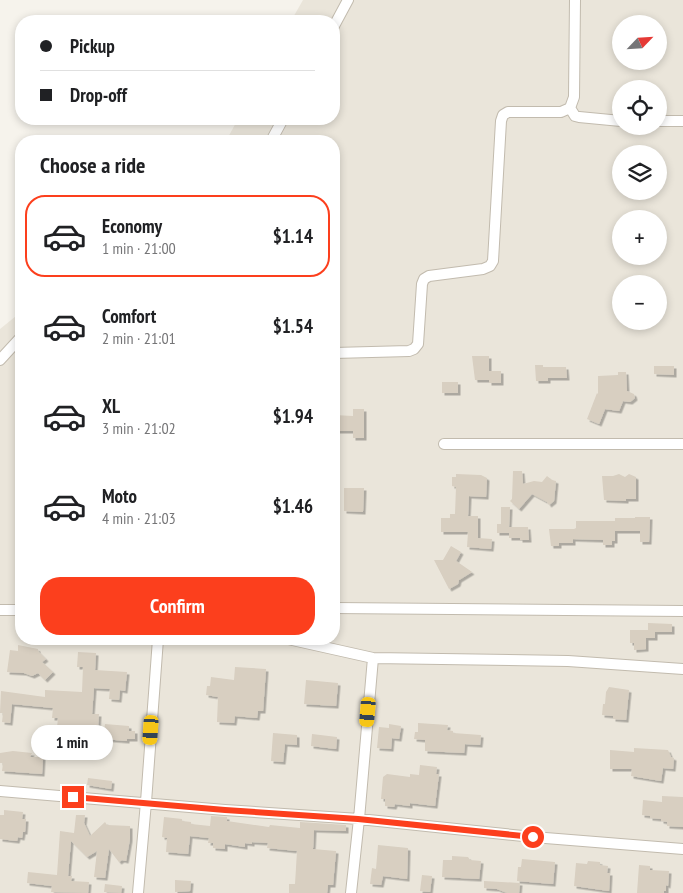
<!DOCTYPE html>
<html lang="en">
<head>
<meta charset="utf-8">
<style>
	body { margin:0; font-family:"PT Sans Narrow",sans-serif; background:#f2f2f2; color:#202124; height:100vh; display:flex; flex-direction:column; font-size:19px; white-space:nowrap }
	* { box-sizing:border-box; margin:0 }
	p { font-size:16px; color:#757577 }
	.icon { flex:none; width:28px; height:28px; fill:none; stroke:currentColor; stroke-width:2; stroke-linecap:round; stroke-linejoin:round }
	.map { position:relative; flex:1; overflow:hidden }
	.drawer { position:absolute; left:15px; top:135px; width:325px; height:510px; display:flex; flex-direction:column; background:#fff; border-radius:20px; box-shadow:0 2px 8px #0003 }
	.drawer>* { flex:none }
	.guide { position:absolute; left:15px; top:15px; width:325px; height:110px; border-radius:20px; box-shadow:0 2px 8px #0003; display:grid; align-content:center; height:110px; padding:0 25px; background:#fff }
	.needle { width:32px; rotate:65deg }
	.tools { position:absolute; left:612px; top:15px; display:grid; gap:10px }
	.tools a { display:grid; place-items:center; width:55px; height:55px; border-radius:50%; background:#fff; box-shadow:0 2px 8px #0003; font-size:25px }
	.end { position:absolute; width:22px; height:22px; margin:-11px; border:6px solid #fc3f1d; background:#fff; box-shadow:0 0 0 2px #fff }
	.from { border-radius:50% }
	.bubble { position:absolute; height:35px; border-radius:18px; background:#fff; box-shadow:0 2px 8px #0003; font-size:16px; font-weight:700; line-height:35px; text-align:center }
	.car { position:absolute; width:15px; height:30px; margin:-15px -8px; border-radius:6px; box-shadow:0 0 4px 1px #0007; background:linear-gradient(#f5c518 24%,#345 0 40%,#f5c518 0 76%,#345 0 86%,#f5c518 0) }
	.guide b { display:flex; align-items:center; gap:18px; height:48px; font-size:19px }
	.guide b+b { border-top:1px solid #e0e0e0 }
	.guide i { width:12px; height:12px; background:#202124 }
	ul { padding:0; list-style:none }
	li { display:flex; align-items:center; gap:15px; height:82px; margin:0 10px 8px; padding:0 15px; border:2px solid transparent; border-radius:20px }
	li div { flex:1 }
	li b { display:block; font-size:19px }
	li em { font-style:normal; font-weight:700 }
	li.current { border-color:#fc3f1d }
	li>.icon { width:45px; height:45px; stroke-width:1.5 }
	h2 { padding:0 25px; font-size:22px; line-height:60px }
	.button { display:flex; gap:10px; margin-top:auto; padding:10px 25px }
	.button a { flex:1; height:58px; border-radius:20px; background:#fc3f1d; color:#fff; font-size:20px; font-weight:700; line-height:58px; text-align:center }
	.map>svg:first-child { display:block }
</style>
</head>
<body>
<div class="map">
<svg width="683" height="893" viewBox="0 0 683 893">
	<defs>
		<filter id="shadow"><feDropShadow dx="2.5" dy="2.5" stdDeviation="0" flood-color="#0004"/></filter>
	</defs>
	<rect width="100%" height="100%" fill="#f6f3ec"/>
	<path fill="#eae5da" fill-rule="evenodd" d="M 303,0 L 683,0 L 683,893 L 0,893 L 0,329 L 21,312 L 21,639 L 334,639 L 334,141 L 226,141 L 238,119 L 334,119 L 334,21 L 291,21 ZM 621,24 L 659,24 L 659,61 L 621,61 ZM 621,89 L 659,89 L 659,126 L 621,126 ZM 621,154 L 659,154 L 659,191 L 621,191 ZM 621,219 L 659,219 L 659,256 L 621,256 ZM 621,284 L 659,284 L 659,321 L 621,321 Z"/>
	<path fill="#d8cfc1" filter="url(#shadow)" d="M 472,356 L 489,356 L 489,371 L 501,371 L 501,383 L 489,383 L 489,380 L 475,380 Z
		M 535,365 L 543,365 L 543,367 L 566,367 L 567,378 L 548,378 L 548,381 L 536,381 Z
		M 654,366 L 674,366 L 674,375 L 654,374 Z
		M 618,372 L 626,372 L 627,391 L 634,394 L 635,398 L 630,402 L 623,401 L 619,411 L 605,409 L 599,424 L 587,419 L 597,393 L 598,394 L 598,376 L 618,375 Z
		M 442,382 L 458,382 L 458,393 L 442,393 Z
		M 353,409 L 364,409 L 364,438 L 353,438 L 353,431 L 334,431 L 334,415 L 353,416 Z
		M 513,471 L 522,471 L 523,484 L 534,481 L 542,482 L 547,476 L 552,480 L 556,481 L 554,501 L 549,505 L 547,502 L 532,494 L 519,509 L 510,501 L 512,499 Z
		M 456,474 L 481,475 L 487,478 L 486,497 L 469,496 L 468,516 L 478,516 L 478,538 L 492,539 L 491,549 L 467,547 L 468,532 L 441,532 L 441,518 L 450,518 L 450,514 L 455,514 L 456,487 L 452,486 L 452,477 L 456,477 Z
		M 619,474 L 625,477 L 629,474 L 636,477 L 636,499 L 626,499 L 626,501 L 604,500 L 602,476 L 613,476 Z
		M 344,488 L 364,488 L 363,512 L 344,511 Z
		M 501,507 L 510,507 L 509,527 L 528,527 L 529,540 L 520,540 L 520,538 L 509,538 L 509,533 L 497,533 L 497,524 L 501,524 Z
		M 635,517 L 650,517 L 649,542 L 640,542 L 640,531 L 615,531 L 615,541 L 612,541 L 612,545 L 603,545 L 603,540 L 573,539 L 573,543 L 559,543 L 559,546 L 551,546 L 549,529 L 574,529 L 576,528 L 576,521 L 615,521 L 615,518 L 635,518 Z
		M 451,546 L 461,552 L 456,561 L 472,572 L 459,580 L 458,584 L 449,589 L 434,560 L 443,560 Z
		M 648,623 L 672,624 L 672,632 L 655,632 L 655,638 L 646,638 L 646,649 L 634,650 L 634,643 L 630,643 L 630,630 L 648,630 Z
		M 18,645 L 38,649 L 38,651 L 46,659 L 42,662 L 53,672 L 45,680 L 38,673 L 32,676 L 24,673 L 7,672 L 10,650 L 18,651 Z
		M 78,652 L 96,653 L 95,670 L 127,672 L 125,691 L 120,690 L 119,700 L 109,699 L 110,689 L 94,688 L 92,714 L 99,714 L 98,727 L 77,726 L 76,732 L 67,731 L 67,728 L 57,727 L 58,718 L 52,718 L 53,708 L 12,704 L 10,723 L 2,722 L 3,713 L 0,713 L 1,691 L 45,697 L 45,690 L 82,692 L 83,667 L 77,667 Z
		M 235,667 L 266,669 L 263,711 L 258,711 L 257,718 L 235,716 L 234,723 L 217,722 L 218,697 L 206,695 L 207,686 L 210,686 L 211,677 L 234,680 Z
		M 306,680 L 338,683 L 336,706 L 304,704 Z
		M 609,687 L 629,690 L 626,720 L 613,719 L 613,716 L 602,715 L 603,704 L 605,704 L 606,692 Z
		M 418,723 L 448,725 L 447,730 L 453,731 L 453,733 L 481,735 L 480,745 L 465,744 L 464,753 L 425,751 L 425,740 L 414,739 L 415,732 L 418,732 Z
		M 105,724 L 129,726 L 129,731 L 135,731 L 135,739 L 127,739 L 127,741 L 103,739 Z
		M 389,724 L 401,726 L 399,739 L 392,738 L 391,749 L 377,748 L 379,727 L 389,728 Z
		M 273,733 L 297,735 L 297,745 L 285,744 L 283,762 L 271,761 Z
		M 312,734 L 337,737 L 336,749 L 311,746 Z
		M 634,748 L 668,750 L 671,757 L 674,758 L 673,769 L 663,768 L 661,781 L 631,776 L 632,769 L 610,769 L 610,750 L 634,752 Z
		M 13,751 L 32,753 L 30,757 L 43,757 L 42,774 L 2,771 L 3,763 L 0,763 L 0,753 Z
		M 420,765 L 437,767 L 436,774 L 439,774 L 435,806 L 410,803 L 410,806 L 395,804 L 394,807 L 385,806 L 385,799 L 381,799 L 383,777 L 387,774 L 410,777 L 410,774 L 419,775 Z
		M 88,778 L 112,781 L 111,789 L 87,785 Z
		M 662,796 L 683,797 L 683,827 L 667,826 L 667,822 L 661,821 L 661,819 L 650,818 L 650,816 L 642,815 L 643,800 L 662,802 Z
		M 4,810 L 23,812 L 22,819 L 26,819 L 25,832 L 23,832 L 22,838 L 18,837 L 17,841 L 0,839 L 0,815 L 4,815 Z
		M 76,815 L 85,815 L 84,823 L 90,836 L 105,822 L 107,825 L 130,826 L 130,839 L 126,861 L 122,860 L 119,862 L 109,849 L 105,878 L 94,877 L 97,851 L 87,857 L 71,841 L 68,876 L 72,876 L 71,881 L 89,882 L 88,893 L 51,892 L 52,886 L 27,883 L 28,872 L 57,875 L 60,831 L 74,833 Z
		M 211,816 L 227,817 L 227,821 L 269,827 L 270,825 L 300,828 L 300,822 L 346,825 L 346,831 L 314,830 L 313,849 L 336,851 L 333,885 L 328,885 L 327,893 L 289,893 L 289,884 L 295,884 L 297,851 L 267,848 L 268,843 L 252,842 L 252,844 L 245,843 L 245,847 L 225,844 L 225,849 L 213,848 L 213,843 L 208,843 L 209,838 L 190,836 L 188,854 L 166,852 L 167,838 L 162,837 L 164,817 L 182,819 L 182,821 L 191,822 L 191,824 L 210,826 Z
		M 378,845 L 408,848 L 407,879 L 383,876 L 381,885 L 370,884 L 372,868 L 376,869 Z
		M 452,856 L 468,857 L 470,860 L 481,861 L 479,879 L 442,877 L 443,860 L 452,860 Z
		M 522,859 L 555,862 L 553,884 L 517,881 L 518,867 L 521,867 Z
		M 588,861 L 600,862 L 600,865 L 608,866 L 607,873 L 610,873 L 609,891 L 574,886 L 576,863 L 587,864 Z
		M 639,865 L 650,866 L 650,870 L 669,871 L 668,886 L 666,885 L 666,891 L 664,891 L 664,893 L 637,893 Z
		M 422,875 L 432,876 L 430,892 L 420,891 Z
		M 175,880 L 191,881 L 190,891 L 175,892 Z
		M 484,881 L 520,883 L 519,893 L 507,893 L 497,889 L 484,888 Z
		M 105,884 L 122,886 L 121,893 L 104,892 Z"/>
	<g fill="none" stroke-linecap="round" stroke-linejoin="round">
		<defs>
			<path id="street" d="M 334,26 L 348,0
				M 570,108 L 575,116 L 579,117 L 621,121
				M 659,121 L 683,121
				M 271,141 L 283,119
				M 334,353 L 409,351 L 414,349 L 418,344 L 422,284 L 424,279 L 429,276 L 483,269 L 490,266 L 493,261 L 501,121 L 503,115 L 508,112 L 561,112 L 570,108 L 574,97 L 575,0
				M 0,360 L 21,337
				M 444,444 L 683,444
				M 334,608 L 683,611
				M 0,610 L 21,610
				M 288,639 L 373,658 L 568,661 L 683,669
				M 373,658 L 359,819 L 533,837 L 683,849
				M 0,791 L 225,810 L 359,819 L 351,893
				M 138,893 L 146,802 L 158,639"/>
		</defs>
		<use href="#street" stroke="#c2bbae" stroke-width="12"/>
		<use href="#street" stroke="#fff" stroke-width="10"/>
	</g>
	<g fill="none" stroke-linecap="round" stroke-linejoin="round">
		<path stroke="#fc3f1d" stroke-width="6" d="M 73,797 L 225,810 L 358,819 L 533,837"/>
	</g>
</svg>
<div class="tools">
<a><svg class="needle" viewBox="-14 -14 28 28"><path d="M0-13l5 13h-10z" fill="#e53935"/><path d="M0 13l5-13h-10z" fill="#757577"/></svg></a>
<a><svg class="icon" aria-label="locate" viewBox="0 0 24 24"><circle cx="12" cy="12" r="6"/><path d="M12 2v4M12 18v4M2 12h4M18 12h4"/></svg></a>
<a><svg class="icon" aria-label="layers" viewBox="0 0 24 24"><path d="M12 4l9 5-9 5-9-5zM3 14l9 5 9-5"/></svg></a>
<a>+</a>
<a>−</a>
</div>
<i class="end from" style="left:533px;top:837px"></i>
<i class="end" style="left:73px;top:797px"></i>
<div class="bubble" style="left:31px;top:725px;width:82px">1 min</div>
<i class="car" style="left:368px;top:712px;rotate:185deg"></i>
<i class="car" style="left:151px;top:730px;rotate:184deg"></i>
<div class="guide">
<b><i class="from"></i>Pickup</b>
<b><i></i>Drop-off</b>
</div>
<section class="drawer">
<h2>Choose a ride</h2>
<ul>
<li class="current"><svg class="icon" aria-label="car" viewBox="0 0 24 24"><path d="M5 17H2v-5l4-1 3-4h7l3 4 3 1v5h-3M9 17h6M6 11h13"/><circle cx="7" cy="17" r="2"/><circle cx="17" cy="17" r="2"/></svg><div><b>Economy</b><p>1 min · 21:00</p></div><em>$1.14</em></li>
<li><svg class="icon" aria-label="car" viewBox="0 0 24 24"><path d="M5 17H2v-5l4-1 3-4h7l3 4 3 1v5h-3M9 17h6M6 11h13"/><circle cx="7" cy="17" r="2"/><circle cx="17" cy="17" r="2"/></svg><div><b>Comfort</b><p>2 min · 21:01</p></div><em>$1.54</em></li>
<li><svg class="icon" aria-label="car" viewBox="0 0 24 24"><path d="M5 17H2v-5l4-1 3-4h7l3 4 3 1v5h-3M9 17h6M6 11h13"/><circle cx="7" cy="17" r="2"/><circle cx="17" cy="17" r="2"/></svg><div><b>XL</b><p>3 min · 21:02</p></div><em>$1.94</em></li>
<li><svg class="icon" aria-label="car" viewBox="0 0 24 24"><path d="M5 17H2v-5l4-1 3-4h7l3 4 3 1v5h-3M9 17h6M6 11h13"/><circle cx="7" cy="17" r="2"/><circle cx="17" cy="17" r="2"/></svg><div><b>Moto</b><p>4 min · 21:03</p></div><em>$1.46</em></li>
</ul>
<div class="button"><a>Confirm</a></div>
</section>
</div>
</body>
</html>
